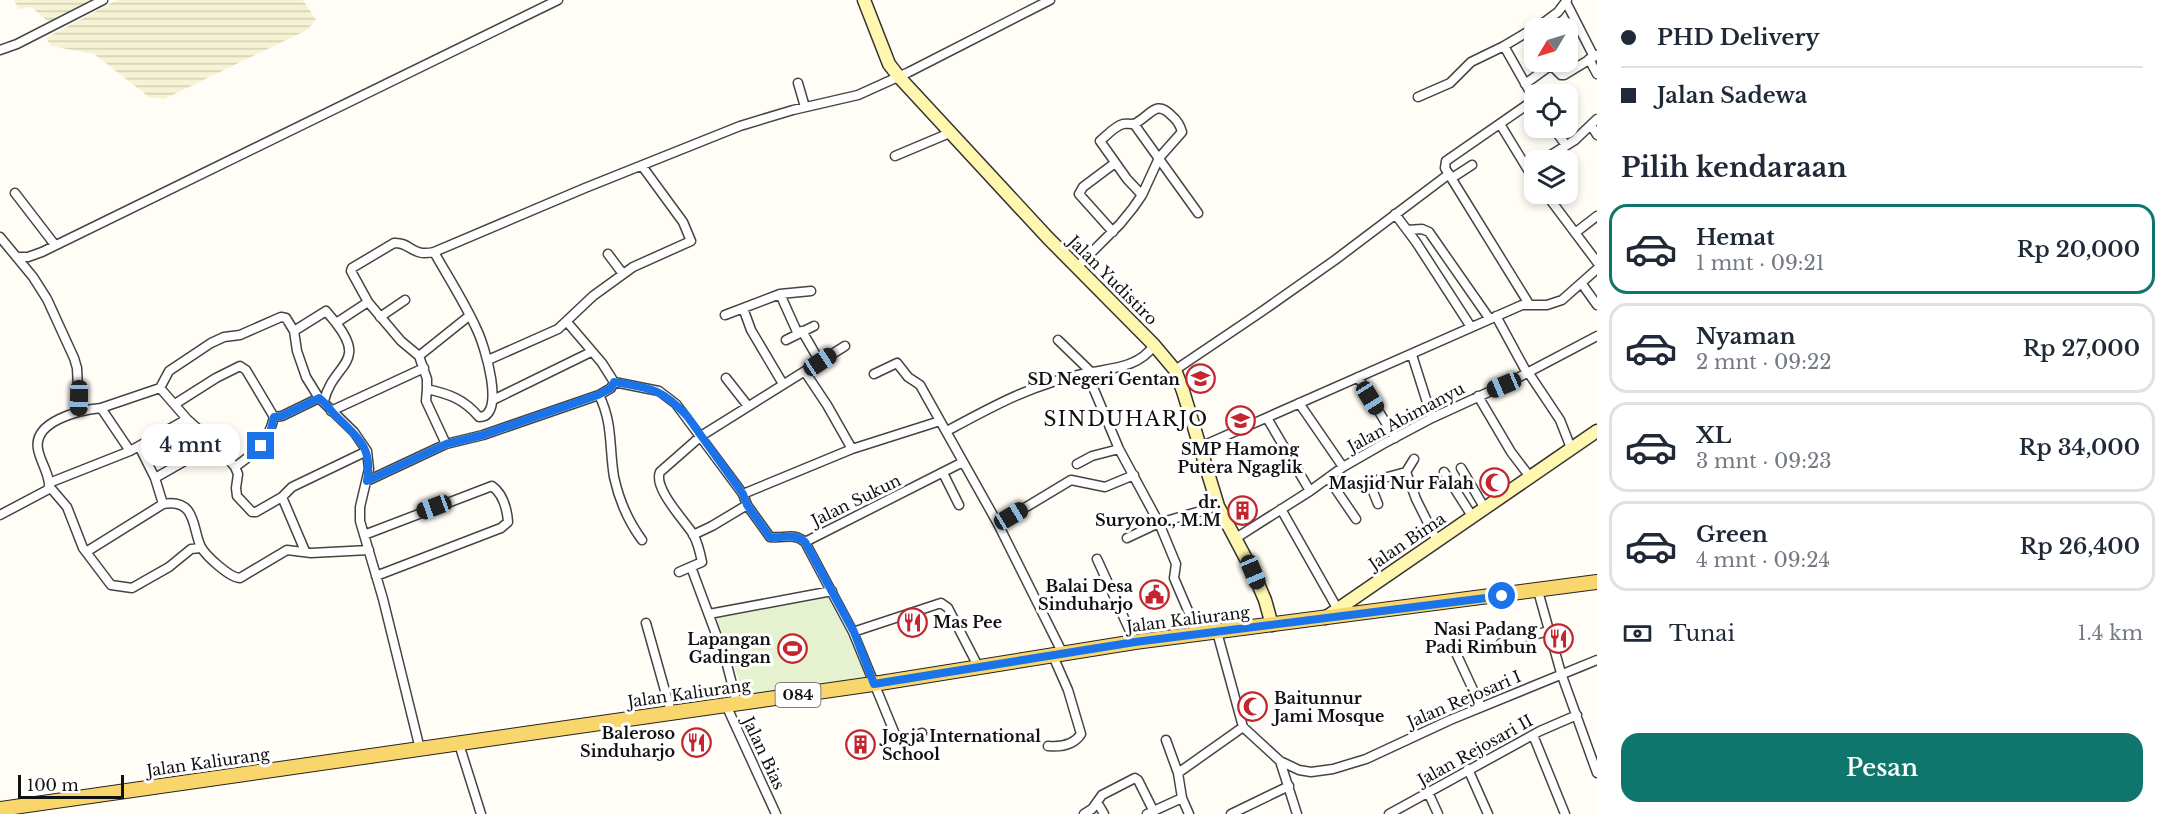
<!DOCTYPE html>
<html lang="id">
<head>
<meta charset="utf-8">
<style>
	body { margin:0; font-family:"Libre Baskerville",serif; background:#f6f6f7; color:#1f2937; height:100vh; display:flex; flex-direction:column; font-size:22px; white-space:nowrap }
	* { box-sizing:border-box; margin:0 }
	p { font-size:20px; color:#747a83 }
	.icon { flex:none; width:33px; height:33px; fill:none; stroke:currentColor; stroke-width:2; stroke-linecap:round; stroke-linejoin:round }
	.map { position:relative; flex:1; overflow:hidden }
	.details { display:flex; flex-direction:column; background:#fff; width:570px }
	.details>* { flex:none }
	.top-card { display:grid; align-content:center; height:132px; padding:0 24px; background:#fff }
	.needle { width:39px; rotate:232deg }
	.buttons { position:absolute; left:1524px; top:18px; display:grid; gap:12px }
	.buttons a { display:grid; place-items:center; width:54px; height:54px; border-radius:12px; background:#fff; box-shadow:0 3px 9px #0003; font-size:30px }
	.scale { position:absolute; left:18px; bottom:15px; width:106px; box-sizing:border-box; padding-left:6px; border:3px solid #111; border-top:0; font-size:16px; line-height:21px; white-space:nowrap; color:#111; -webkit-text-stroke:4px #fff; paint-order:stroke }
	.end { position:absolute; width:27px; height:27px; margin:-14px; border:8px solid #1a73e8; background:#fff; box-shadow:0 0 0 3px #fff }
	.from { border-radius:50% }
	.bubble { position:absolute; height:42px; border-radius:18px; background:#fff; box-shadow:0 3px 9px #0003; font-size:20px; font-weight:600; line-height:42px; text-align:center }
	.car { position:absolute; width:18px; height:36px; margin:-18px -9px; border-radius:8px; box-shadow:0 0 4px 2px #0007; background:linear-gradient(#222 24%,#8ab4d8 0 40%,#222 0 76%,#8ab4d8 0 86%,#222 0) }
	.top-card b { display:flex; align-items:center; gap:21px; height:57px; font-size:22px }
	.top-card b+b { border-top:2px solid #e0e1e3 }
	.top-card i { width:15px; height:15px; background:#1f2937 }
	ul { padding:0; list-style:none }
	li { display:flex; align-items:center; gap:18px; height:90px; margin:0 12px 9px; padding:0 12px; border:3px solid #e0e1e3; border-radius:18px }
	li div { flex:1 }
	li b { display:block; font-size:22px }
	li em { font-style:normal; font-weight:600 }
	li.selected { border-color:#0f766e }
	li>.icon { width:54px; height:54px; stroke-width:1.5 }
	h2 { padding:0 24px; font-size:27px; line-height:72px }
	.pay { display:flex; align-items:center; gap:15px; height:66px; padding:0 24px; font-size:22px }
	.pay p { margin-inline-start:auto }
	.primary-button { display:flex; gap:12px; margin-top:auto; padding:12px 24px }
	.primary-button a { flex:1; height:69px; border-radius:18px; background:#0f766e; color:#fff; font-size:24px; font-weight:600; line-height:69px; text-align:center }
	main { display:flex; flex:1; min-height:0 }
	.map>svg:first-child { display:block }
</style>
</head>
<body>
<main>
<div class="map">
<svg width="1597" height="814" viewBox="0 0 1597 814">
	<defs>
		<pattern id="farmland-rules" width="6" height="5" patternUnits="userSpaceOnUse" patternTransform="scale(1.5)"><rect width="6" height="5" fill="#f6f3d4"/><path d="M0 2.5h6" fill="none" stroke="#d2cfb5"/></pattern>
	</defs>
	<rect width="100%" height="100%" fill="#fffdf5"/>
	<path fill="url(#farmland-rules)" d="M 14,0 L 94,0 L 50,23 L 31,7 L 18,9 Z
		M 117,0 L 303,0 L 316,20 L 307,30 L 164,99 L 149,97 L 94,54 L 51,46 L 46,38 Z"/>
	<path fill="#e6f2cf" d="M 829,596 L 871,679 L 746,698 L 716,617 Z"/>
	<g fill="none" stroke-linecap="round" stroke-linejoin="round">
		<defs>
			<path id="street" d="M 1566,2 L 1594,57
				M 1504,46 L 1534,99
				M 0,50 L 17,44 L 103,0
				M 1589,59 L 1597,74
				M 798,83 L 805,107
				M 1525,84 L 1551,65 L 1561,75 L 1564,75 L 1597,55
				M 1418,97 L 1450,83 L 1471,62 L 1504,46 L 1546,21 L 1558,12 L 1567,0
				M 1134,124 L 1198,213
				M 1500,124 L 1528,170
				M 1591,125 L 1597,135
				M 1553,128 L 1566,145
				M 895,156 L 952,132
				M 1543,160 L 1575,140 L 1597,119
				M 1534,166 L 1528,170 L 1534,179
				M 1452,178 L 1472,165
				M 15,193 L 55,245
				M 1546,194 L 1597,262
				M 1395,214 L 1416,242 L 1471,327
				M 1407,230 L 1422,229 L 1429,232 L 1489,318
				M 1113,232 L 1079,194 L 1083,187 L 1115,163
				M 1575,233 L 1597,216
				M 0,237 L 33,277 L 47,299 L 74,358 L 77,368 L 79,410
				M 608,254 L 623,274
				M 17,257 L 28,257 L 42,252 L 558,0
				M 1077,267 L 1120,224 L 1133,208 L 1142,195 L 1159,158 L 1182,132 C 1180,125 1177,120 1172,116 C 1156,99 1151,115 1136,123 C 1132,125 1127,123 1123,124 C 1115,126 1106,136 1100,141 L 1127,179 L 1142,195
				M 1582,284 L 1597,305
				M 780,294 L 798,334
				M 368,302 L 351,271 L 352,268 L 394,243 C 411,242 411,257 434,252 L 585,188 L 740,126 L 793,110 L 858,95 L 909,72 L 1050,0
				M 1529,304 L 1445,168 L 1446,161 L 1534,100
				M 743,308 L 751,330 L 783,384
				M 725,315 L 780,294 L 811,291
				M 1496,316 L 1527,373
				M 380,317 L 405,300
				M 567,322 L 602,363 L 614,382 L 659,391 L 676,404 L 743,494 L 747,505 L 770,537 C 784,539 793,532 805,542 L 853,632 L 897,739 L 901,740 L 922,733
				M 294,331 L 326,311 L 336,323 L 368,302 L 401,341 L 419,356 L 427,379 L 427,389 C 449,394 464,399 479,417 C 507,417 484,344 477,330 C 465,303 448,277 434,252
				M 802,331 L 820,362
				M 786,340 L 814,326
				M 1058,340 L 1091,372
				M 1412,355 L 1432,418
				M 419,356 L 469,316
				M 488,360 L 558,329 L 593,296 L 633,267 L 691,241 L 683,222 L 642,166
				M 1175,370 L 1261,312 L 1335,260 L 1449,174
				M 805,372 L 827,405 L 852,449
				M 1528,372 L 1560,420 L 1571,448
				M 874,374 L 897,363 L 908,377 L 920,385 L 998,524 L 1063,654
				M 1358,377 L 1395,438
				M 726,378 L 748,406
				M 160,388 L 187,419 L 216,445 L 235,467 L 238,474 L 236,488 L 237,496 L 252,512 L 256,512 L 282,497 L 292,487 L 367,451
				M 427,389 L 426,401 L 446,444
				M 599,395 C 613,423 609,447 614,477 C 619,500 628,521 642,540
				M 1478,396 L 1511,452 L 1530,477
				M 493,400 L 591,352
				M 324,401 C 333,363 368,364 336,323
				M 1299,403 L 1343,467
				M 175,404 L 216,378 L 240,366 L 246,370 L 274,417
				M 101,408 L 160,388 L 169,371 L 211,343 L 224,337 L 240,335 L 281,317 L 286,318 L 294,331 L 297,351 L 306,377 L 319,398 L 354,432 L 367,451 L 369,469 L 360,507 L 360,521 L 383,599 L 420,749
				M 331,411 L 424,368
				M 1267,418 L 1310,491
				M 947,431 C 993,406 1035,383 1087,373
				M 139,446 L 155,478 L 163,504
				M 1200,447 L 1522,305 L 1547,305 L 1562,300 L 1597,269
				M 1414,459 L 1406,472 L 1416,499 L 1437,541
				M 1077,464 L 1092,456 L 1119,449
				M 235,467 C 256,452 268,443 274,417 L 282,416 L 319,398
				M 1461,468 L 1484,507
				M 1444,472 L 1472,516
				M 943,473 L 959,505
				M 155,478 L 183,462 L 212,441
				M 1328,478 L 1356,519
				M 367,481 L 446,444 L 483,435 L 599,395 L 611,388 L 614,382
				M 49,483 L 130,451 L 187,419
				M 49,486 L 67,507 L 83,548 L 111,585 L 132,588 L 169,567 L 191,549 L 201,548
				M 743,494 L 852,449 L 940,421
				M 282,497 L 305,551
				M 1378,504 L 1370,484 L 1380,479 L 1406,472
				M 1281,509 L 1337,608
				M 0,515 L 49,489 C 51,476 40,462 38,449 C 33,421 80,410 101,408 L 130,451
				M 998,524 L 1071,480 L 1105,487 L 1134,475
				M 364,535 L 492,486 C 503,494 507,509 508,522 L 501,528 L 376,576
				M 693,535 L 712,526 L 747,505
				M 1127,538 L 1159,523 L 1119,449 L 1087,373 C 1111,368 1139,368 1154,345
				M 1236,538 L 1310,491 L 1343,467 L 1383,444 L 1432,418 L 1504,385 L 1597,336
				M 805,542 L 963,462
				M 86,552 L 163,504 C 197,498 192,529 201,547 C 206,556 230,578 240,578 L 287,550 L 311,553 L 369,550
				M 1097,559 L 1135,642
				M 691,567 L 726,661 L 737,703
				M 679,572 L 702,562 C 700,552 698,543 693,534 C 684,520 653,488 660,472 L 701,436 L 845,346
				M 1538,591 L 1561,673 L 1597,773
				M 709,614 L 832,591
				M 646,623 L 671,712
				M 853,632 L 941,603 L 948,608 L 979,668
				M 1217,632 L 1243,727 L 1280,761 L 1299,770 L 1311,772 L 1333,769 L 1366,759 L 1450,720 L 1597,660
				M 1198,634 L 1174,578 L 1176,564 L 1159,523 L 1218,506
				M 1501,643 L 1549,631
				M 1456,653 L 1481,707
				M 726,705 L 776,814
				M 1533,735 L 1565,814
				M 1166,740 L 1178,773
				M 459,744 L 481,814
				M 1048,746 C 1060,747 1074,745 1081,734 L 1068,690 L 1053,656
				M 1280,761 L 1297,814
				M 1468,769 L 1488,814
				M 1428,792 L 1438,814
				M 1182,798 L 1178,773 L 1243,727
				M 1097,802 L 1104,814
				M 1084,814 L 1092,809 L 1102,795 L 1135,778 L 1138,780 L 1153,810
				M 1147,814 L 1182,798 L 1189,814
				M 1231,814 L 1289,786
				M 1389,814 L 1540,731 L 1577,715"/>
			<path id="secondary" d="M 864,0 L 889,64 L 899,77 L 1048,238 L 1154,345 L 1175,370 L 1183,391 L 1218,506 L 1253,572 L 1265,600 L 1272,625
				M 1325,618 L 1597,431"/>
			<path id="primary" d="M 0,809 L 880,683 L 1135,642 L 1597,582"/>
		</defs>
		<use href="#street" stroke="#444" stroke-width="11"/>
		<use href="#secondary" stroke="#333" stroke-width="15"/>
		<use href="#primary" stroke="#222" stroke-width="16"/>
		<use href="#street" stroke="#fff" stroke-width="8"/>
		<use href="#secondary" stroke="#fff6b0" stroke-width="12"/>
		<use href="#primary" stroke="#f9d66b" stroke-width="14"/>
	</g>
	<g fill="none" stroke-linecap="round" stroke-linejoin="round">
		<path stroke="#1a73e8" stroke-width="8" d="M 261,446 L 270,433 L 274,417 L 282,416 L 319,398 C 326,403 330,410 336,416 C 358,438 373,447 367,481 L 446,444 L 483,435 L 598,395 L 611,388 L 614,382 C 650,388 661,388 687,416 L 743,494 L 747,505 L 770,537 C 784,539 793,532 805,542 L 854,632 L 874,684 L 1135,642 L 1502,596"/>
	</g>
	<defs>
		<symbol id="school-ring" viewBox="-11 -11 22 22"><circle r="9.5" fill="#fff" stroke="#c4262e" stroke-width="1.5"/><path d="M0-5L7-2L0 1L-7-2ZM-4 1L0 2.5L4 1V4Q0 6-4 4Z" fill="#c4262e"/></symbol>
		<symbol id="mosque-ring" viewBox="-11 -11 22 22"><circle r="9.5" fill="#fff" stroke="#c4262e" stroke-width="1.5"/><path d="M3.5-4.9A6 6 0 1 0 3.5 4.9A5 5 0 1 1 3.5-4.9Z" fill="#c4262e"/></symbol>
		<symbol id="building-ring" viewBox="-11 -11 22 22"><circle r="9.5" fill="#fff" stroke="#c4262e" stroke-width="1.5"/><path d="M-4-6H4V6H1V3H-1V6H-4ZM-2.5-4.3h1.7v1.8h-1.7ZM.8-4.3h1.7v1.8H.8ZM-2.5-1h1.7V.8h-1.7ZM.8-1h1.7V.8H.8Z" fill="#c4262e"/></symbol>
		<symbol id="civic-ring" viewBox="-11 -11 22 22"><circle r="9.5" fill="#fff" stroke="#c4262e" stroke-width="1.5"/><path d="M-.6-6.5H3V-4.5H.6V-3L4-1V1h2V6H-6V1h2V-1L-.6-3ZM-1.2 2.5V6h2.4V2.5Z" fill="#c4262e"/></symbol>
		<symbol id="restaurant-ring" viewBox="-11 -11 22 22"><circle r="9.5" fill="#fff" stroke="#c4262e" stroke-width="1.5"/><path d="M-5-6h1v4h1v-4h1v4h1v-4h1v5L-1.5 .5V6h-2V.5L-5-1ZM5-6V6H3V1.5H1.5Q1.5-4 5-6Z" fill="#c4262e"/></symbol>
		<symbol id="stadium-ring" viewBox="-11 -11 22 22"><circle r="9.5" fill="#fff" stroke="#c4262e" stroke-width="1.5"/><path d="M0-5a6.5 5 0 1 0 0 10a6.5 5 0 1 0 0-10ZM-3.5-1.8h7v3.6h-7Z" fill="#c4262e"/></symbol>
	</defs>
	<g fill-rule="evenodd">
		<use href="#school-ring" x="1184" y="362" width="33" height="33"/>
		<use href="#school-ring" x="1224" y="404" width="33" height="33"/>
		<use href="#mosque-ring" x="1478" y="466" width="33" height="33"/>
		<use href="#building-ring" x="1226" y="494" width="33" height="33"/>
		<use href="#civic-ring" x="1138" y="578" width="33" height="33"/>
		<use href="#restaurant-ring" x="896" y="606" width="33" height="33"/>
		<use href="#restaurant-ring" x="1542" y="622" width="33" height="33"/>
		<use href="#stadium-ring" x="776" y="632" width="33" height="33"/>
		<use href="#mosque-ring" x="1236" y="690" width="33" height="33"/>
		<use href="#restaurant-ring" x="680" y="726" width="33" height="33"/>
		<use href="#building-ring" x="844" y="728" width="33" height="33"/>
	</g>
	<g text-anchor="middle" stroke-width="6" stroke-linejoin="round" paint-order="stroke">
		<rect fill="#fff" stroke="#585858" stroke-width="1.5" x="775.5" y="683" width="45" height="24" rx="4.5"/>
		<g font-size="15" font-weight="bold" fill="#111">
			<text x="798" y="700">084</text>
		</g>
		<g font-size="16" fill="#111" stroke="#fff">
			<text transform="translate(1113 280) rotate(45)" y="6">Jalan Yudistiro</text>
			<text transform="translate(1406 417) rotate(-28)" y="6">Jalan Abimanyu</text>
			<text transform="translate(856 500) rotate(-26)" y="6">Jalan Sukun</text>
			<text transform="translate(1407 541) rotate(-34)" y="6">Jalan Bima</text>
			<text transform="translate(1188 619) rotate(-7)" y="6">Jalan Kaliurang</text>
			<text transform="translate(689 693) rotate(-8)" y="6">Jalan Kaliurang</text>
			<text transform="translate(1464 699) rotate(-23)" y="6">Jalan Rejosari I</text>
			<text transform="translate(1475 750) rotate(-29)" y="6">Jalan Rejosari II</text>
			<text transform="translate(764 753) rotate(65)" y="6">Jalan Bias</text>
			<text transform="translate(208 762) rotate(-8)" y="6">Jalan Kaliurang</text>
		</g>
		<g font-size="16" font-weight="bold" fill="#111" stroke="#fff" text-anchor="end">
			<text x="1180" y="385">SD Negeri Gentan</text>
			<text x="1240" y="455" text-anchor="middle">SMP Hamong<tspan x="1240" dy="18">Putera Ngaglik</tspan></text>
			<text x="1474" y="489">Masjid Nur Falah</text>
			<text x="1221" y="508">dr.<tspan x="1221" dy="18">Suryono., M.M</tspan></text>
			<text x="1133" y="592">Balai Desa<tspan x="1133" dy="18">Sinduharjo</tspan></text>
			<text x="933" y="628" text-anchor="start">Mas Pee</text>
			<text x="1537" y="635">Nasi Padang<tspan x="1537" dy="18">Padi Rimbun</tspan></text>
			<text x="771" y="645">Lapangan<tspan x="771" dy="18">Gadingan</tspan></text>
			<text x="1274" y="704" text-anchor="start">Baitunnur<tspan x="1274" dy="18">Jami Mosque</tspan></text>
			<text x="675" y="739">Baleroso<tspan x="675" dy="18">Sinduharjo</tspan></text>
			<text x="882" y="742" text-anchor="start">Jogja International<tspan x="882" dy="18">School</tspan></text>
		</g>
		<g font-size="20" letter-spacing="1.5" fill="#111" stroke="#fff">
			<text x="1126" y="426">SINDUHARJO</text>
		</g>
	</g>
</svg>
<div class="buttons">
<a><svg class="needle" viewBox="-14 -14 28 28"><path d="M0-13l5 13h-10z" fill="#e53935"/><path d="M0 13l5-13h-10z" fill="#747a83"/></svg></a>
<a><svg class="icon" aria-label="locate" viewBox="0 0 24 24"><circle cx="12" cy="12" r="6"/><path d="M12 2v4M12 18v4M2 12h4M18 12h4"/></svg></a>
<a><svg class="icon" aria-label="layers" viewBox="0 0 24 24"><path d="M12 4l9 5-9 5-9-5zM3 14l9 5 9-5"/></svg></a>
</div>
<div class="scale">100 m</div>
<i class="end from" style="left:1502px;top:596px"></i>
<i class="end" style="left:261px;top:446px"></i>
<div class="bubble" style="left:141px;top:424px;width:99px">4 mnt</div>
<i class="car" style="left:820px;top:362px;rotate:57deg"></i>
<i class="car" style="left:1504px;top:385px;rotate:247deg"></i>
<i class="car" style="left:79px;top:398px;rotate:181deg"></i>
<i class="car" style="left:1370px;top:398px;rotate:148deg"></i>
<i class="car" style="left:434px;top:507px;rotate:250deg"></i>
<i class="car" style="left:1011px;top:516px;rotate:59deg"></i>
<i class="car" style="left:1253px;top:572px;rotate:157deg"></i>
</div>
<section class="details">
<div class="top-card">
<b><i class="from"></i>PHD Delivery</b>
<b><i></i>Jalan Sadewa</b>
</div>
<h2>Pilih kendaraan</h2>
<ul>
<li class="selected"><svg class="icon" aria-label="car" viewBox="0 0 24 24"><path d="M5 17H2v-5l4-1 3-4h7l3 4 3 1v5h-3M9 17h6M6 11h13"/><circle cx="7" cy="17" r="2"/><circle cx="17" cy="17" r="2"/></svg><div><b>Hemat</b><p>1 mnt · 09:21</p></div><em>Rp 20,000</em></li>
<li><svg class="icon" aria-label="car" viewBox="0 0 24 24"><path d="M5 17H2v-5l4-1 3-4h7l3 4 3 1v5h-3M9 17h6M6 11h13"/><circle cx="7" cy="17" r="2"/><circle cx="17" cy="17" r="2"/></svg><div><b>Nyaman</b><p>2 mnt · 09:22</p></div><em>Rp 27,000</em></li>
<li><svg class="icon" aria-label="car" viewBox="0 0 24 24"><path d="M5 17H2v-5l4-1 3-4h7l3 4 3 1v5h-3M9 17h6M6 11h13"/><circle cx="7" cy="17" r="2"/><circle cx="17" cy="17" r="2"/></svg><div><b>XL</b><p>3 mnt · 09:23</p></div><em>Rp 34,000</em></li>
<li><svg class="icon" aria-label="car" viewBox="0 0 24 24"><path d="M5 17H2v-5l4-1 3-4h7l3 4 3 1v5h-3M9 17h6M6 11h13"/><circle cx="7" cy="17" r="2"/><circle cx="17" cy="17" r="2"/></svg><div><b>Green</b><p>4 mnt · 09:24</p></div><em>Rp 26,400</em></li>
</ul>
<div class="pay"><svg class="icon" aria-label="cash" viewBox="0 0 24 24"><path d="M3 7h18v10H3z"/><circle cx="12" cy="12" r="2"/></svg>Tunai<p>1.4 km</p></div>
<div class="primary-button"><a>Pesan</a></div>
</section>
</main>
</body>
</html>
